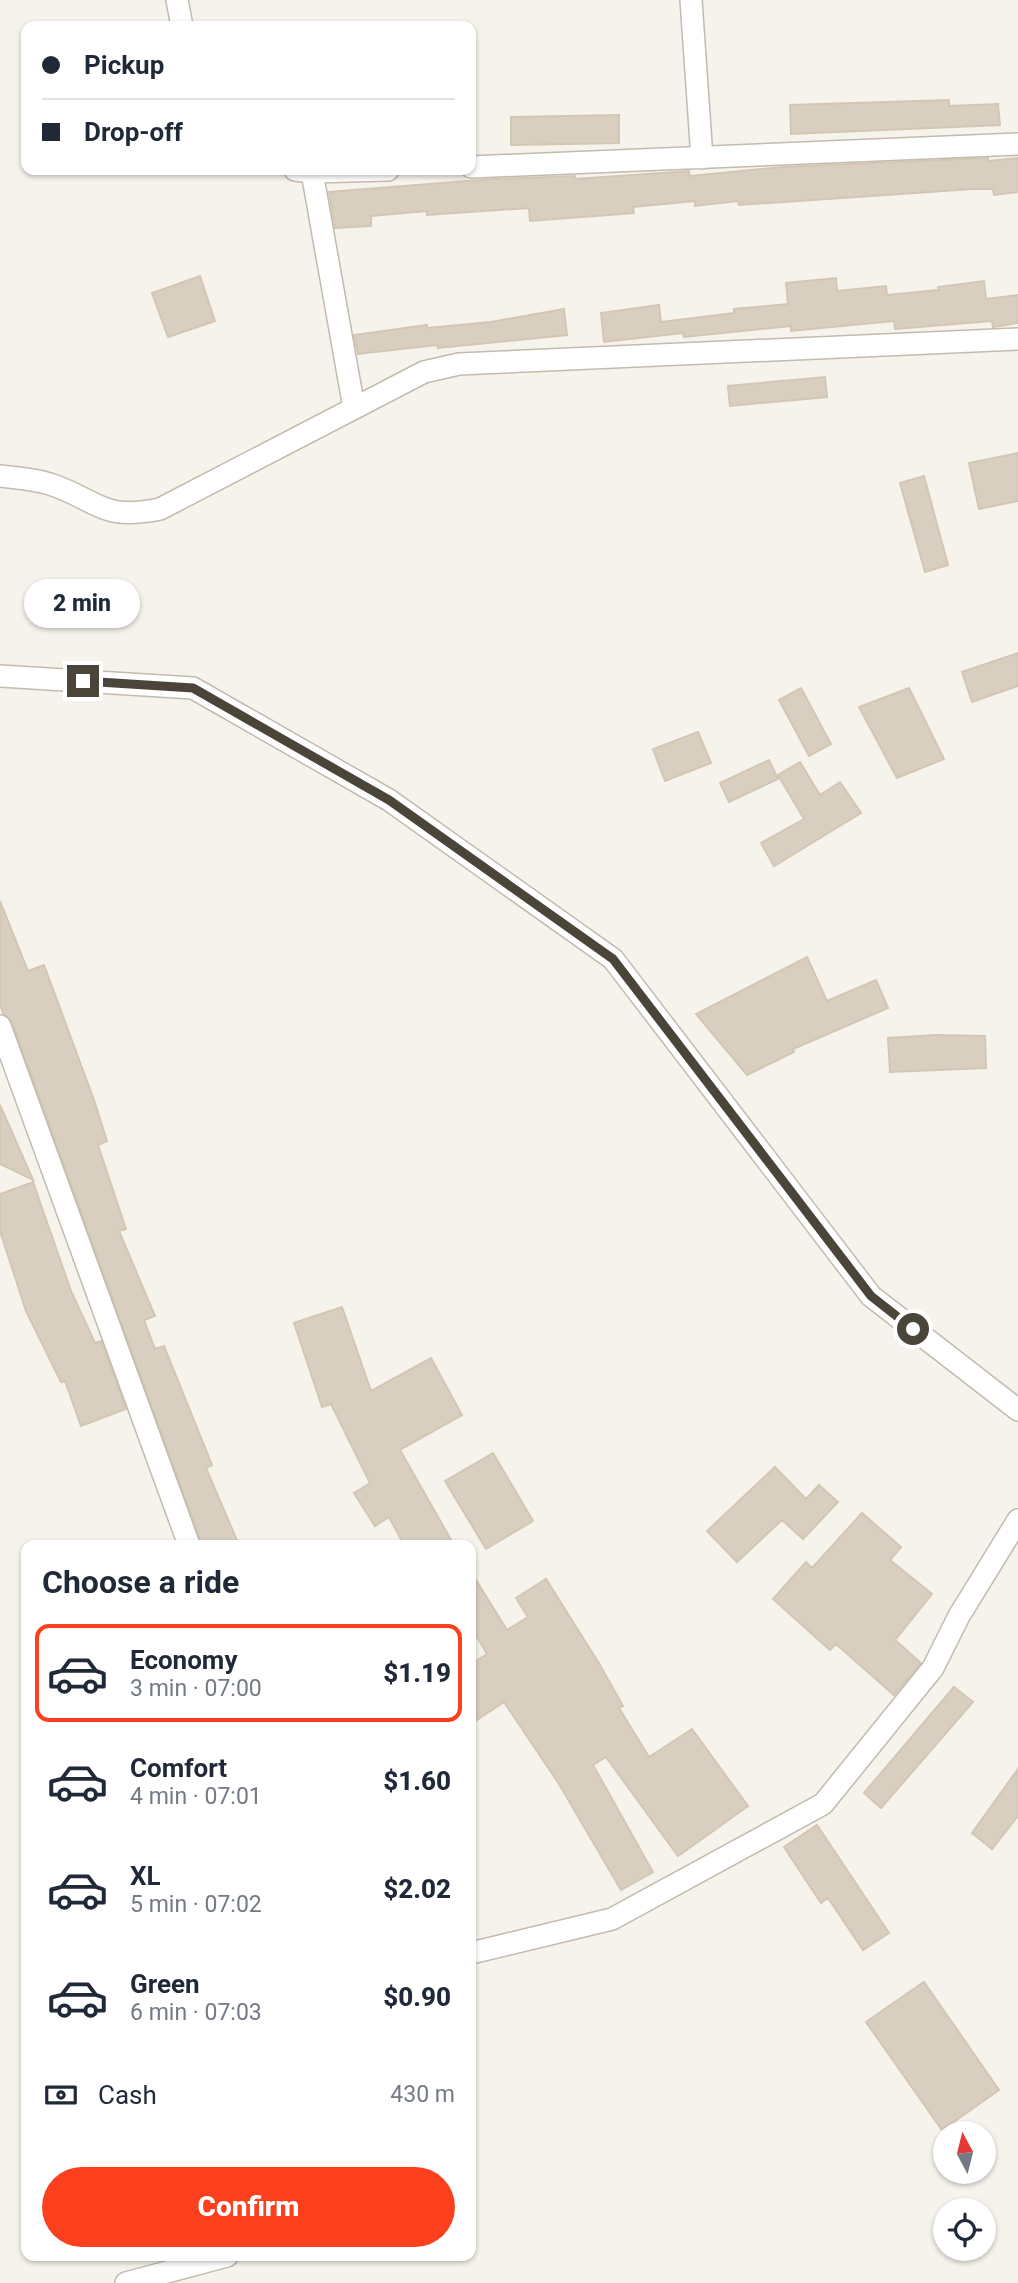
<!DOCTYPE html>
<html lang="en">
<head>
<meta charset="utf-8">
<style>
	body { margin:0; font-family:Roboto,sans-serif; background:#f6f6f7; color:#1f2937; height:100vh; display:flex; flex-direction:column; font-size:26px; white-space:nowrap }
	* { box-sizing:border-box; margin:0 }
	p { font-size:23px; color:#747a83 }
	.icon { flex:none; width:38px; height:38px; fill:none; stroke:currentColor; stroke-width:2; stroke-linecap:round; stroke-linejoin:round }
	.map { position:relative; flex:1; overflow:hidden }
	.panel { position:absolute; left:21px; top:1540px; width:455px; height:721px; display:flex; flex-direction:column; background:#fff; border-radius:14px; box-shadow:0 2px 5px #0004 }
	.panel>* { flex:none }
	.top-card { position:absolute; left:21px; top:21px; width:455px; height:154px; border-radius:14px; box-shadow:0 2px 5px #0004; display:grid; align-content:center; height:154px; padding:0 21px; background:#fff }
	.needle { width:46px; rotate:353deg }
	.fabs { position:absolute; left:933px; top:2121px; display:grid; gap:14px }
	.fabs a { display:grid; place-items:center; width:63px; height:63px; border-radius:50%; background:#fff; box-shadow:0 2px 5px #0004; font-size:35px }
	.end { position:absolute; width:32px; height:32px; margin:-16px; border:9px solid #4b4439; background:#fff; box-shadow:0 0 0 4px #fff }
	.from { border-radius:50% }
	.bubble { position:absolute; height:49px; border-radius:24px; background:#fff; box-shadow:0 2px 5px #0004; font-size:23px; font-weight:800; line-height:49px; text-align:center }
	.top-card b { display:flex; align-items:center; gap:24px; height:66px; font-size:26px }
	.top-card b+b { border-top:2px solid #e0e1e3 }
	.top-card i { width:18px; height:18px; background:#1f2937 }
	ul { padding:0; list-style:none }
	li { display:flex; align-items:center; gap:21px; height:98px; margin:0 14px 10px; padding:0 7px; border:4px solid transparent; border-radius:14px }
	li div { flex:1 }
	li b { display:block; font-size:26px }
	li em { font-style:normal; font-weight:800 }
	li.current { border-color:#fc3f1d }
	li>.icon { width:63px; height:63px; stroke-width:1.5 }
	h2 { padding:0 21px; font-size:32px; line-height:84px }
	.pay { display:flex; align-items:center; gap:18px; height:77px; padding:0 21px; font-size:26px }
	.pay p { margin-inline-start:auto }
	.button { display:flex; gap:14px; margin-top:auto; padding:14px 21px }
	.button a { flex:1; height:80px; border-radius:42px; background:#fc3f1d; color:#fff; font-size:28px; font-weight:800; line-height:80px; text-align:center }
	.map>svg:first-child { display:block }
</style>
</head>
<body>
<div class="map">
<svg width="1018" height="2283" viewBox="0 0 1018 2283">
	<rect width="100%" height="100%" fill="#f6f3ec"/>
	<path fill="#d8cfc1" stroke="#d3c7b4" stroke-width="2" d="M 949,100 L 949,106 L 998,104 L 1000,125 L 791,134 L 790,105 Z
		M 619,115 L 619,143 L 511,145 L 511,117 Z
		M 988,158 L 988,161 L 1018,158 L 1018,192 L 994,195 L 993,189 L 973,189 L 739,205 L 738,201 L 695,206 L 695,201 L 633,207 L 634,213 L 530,221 L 529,208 L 427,215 L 427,211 L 371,216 L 371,226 L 335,228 L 329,192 L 492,179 L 575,176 L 575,179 L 689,171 L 690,176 L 783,167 Z
		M 200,276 L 215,321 L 168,337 L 152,293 Z
		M 836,278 L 837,291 L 886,286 L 887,295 L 939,290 L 938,287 L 984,281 L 986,299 L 1018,295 L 1018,323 L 993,327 L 992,321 L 895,329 L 894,321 L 791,331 L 791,326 L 684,337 L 683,333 L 604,342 L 601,313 L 659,305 L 661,322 L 734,313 L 734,309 L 788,304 L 786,283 Z
		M 564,309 L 567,335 L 438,348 L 437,345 L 358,354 L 354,335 L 427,325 L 427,328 L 491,322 Z
		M 825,377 L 827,397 L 730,406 L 728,386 Z
		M 1018,453 L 1018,501 L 979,509 L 969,463 Z
		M 924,476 L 948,565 L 925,572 L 900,483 Z
		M 1018,653 L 1018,686 L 972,702 L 962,672 Z
		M 801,688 L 831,744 L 809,756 L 779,700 Z
		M 909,688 L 944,759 L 897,778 L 859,707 Z
		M 698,732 L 711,763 L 665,781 L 653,749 Z
		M 769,760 L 778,779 L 729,802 L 720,783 Z
		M 800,762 L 820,795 L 840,782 L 861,813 L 774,866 L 761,843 L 804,819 L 778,775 Z
		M 0,901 L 28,971 L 44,965 L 94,1100 L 107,1141 L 98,1145 L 126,1229 L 119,1231 L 155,1316 L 144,1320 L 155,1349 L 164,1346 L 212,1465 L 206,1468 L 239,1545 L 202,1545 L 12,1022 L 3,1013 L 0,1005 Z
		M 807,957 L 827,1001 L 876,980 L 888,1008 L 793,1049 L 794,1052 L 747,1075 L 696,1014 Z
		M 935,1035 L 985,1036 L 986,1068 L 890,1072 L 888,1038 Z
		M 0,1105 L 33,1180 L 0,1164 Z
		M 33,1182 L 71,1291 L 95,1343 L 101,1341 L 126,1409 L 81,1426 L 65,1381 L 61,1382 L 26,1311 L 0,1231 L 0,1194 Z
		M 342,1307 L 371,1391 L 431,1358 L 462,1415 L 400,1450 L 454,1545 L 404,1545 L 389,1517 L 375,1526 L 354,1493 L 370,1483 L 331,1404 L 322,1407 L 294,1323 Z
		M 493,1453 L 533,1521 L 486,1549 L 445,1481 Z
		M 775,1467 L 806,1499 L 819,1485 L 838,1502 L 803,1539 L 782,1520 L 737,1562 L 707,1531 Z
		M 862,1513 L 901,1547 L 890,1560 L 932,1594 L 895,1640 L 921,1663 L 894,1695 L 836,1644 L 830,1650 L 773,1599 L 806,1562 L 812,1568 Z
		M 471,1572 L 507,1630 L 528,1617 L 516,1598 L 546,1579 L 600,1665 L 623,1706 L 619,1708 L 649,1757 L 692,1729 L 748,1806 L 678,1856 L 606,1757 L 593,1765 L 653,1872 L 621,1890 L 559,1784 L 504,1702 L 471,1724 L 471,1664 L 487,1654 L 471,1627 Z
		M 954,1687 L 973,1702 L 881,1808 L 864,1793 Z
		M 1018,1769 L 1018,1816 L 992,1849 L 972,1833 Z
		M 817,1825 L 889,1933 L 863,1950 L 828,1898 L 821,1903 L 784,1847 Z
		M 924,1982 L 999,2090 L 942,2130 L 866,2022 Z"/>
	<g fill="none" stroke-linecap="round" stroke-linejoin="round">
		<defs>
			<path id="minor" d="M 177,0 L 182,26
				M 691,0 L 702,158
				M 471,167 L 1018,144
				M 295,170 L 312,172 L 354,408
				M 312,172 L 388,170
				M 0,476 C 17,478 33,479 50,484 C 100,501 101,521 160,509 L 424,372 L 459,364 L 1018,339
				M 0,676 L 193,688 L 389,800 L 613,959 L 871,1296 L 1018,1410
				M 0,1026 L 189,1545
				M 471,1953 L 612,1919 L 823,1804 L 933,1668 L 959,1616 L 1018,1520
				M 126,2283 L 227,2256"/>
		</defs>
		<use href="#minor" stroke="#c2bbae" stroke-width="24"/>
		<use href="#minor" stroke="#fff" stroke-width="21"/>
	</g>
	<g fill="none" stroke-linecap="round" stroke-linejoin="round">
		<path stroke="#4b4439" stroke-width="9" d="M 83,681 L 193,688 L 389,800 L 613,959 L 871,1296 L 913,1329"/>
	</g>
</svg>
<div class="fabs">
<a><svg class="needle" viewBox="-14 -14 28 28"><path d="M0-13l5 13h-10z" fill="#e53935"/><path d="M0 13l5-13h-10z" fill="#747a83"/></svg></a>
<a><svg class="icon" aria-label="locate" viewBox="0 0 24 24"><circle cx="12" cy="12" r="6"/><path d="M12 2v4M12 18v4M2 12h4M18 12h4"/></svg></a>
</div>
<i class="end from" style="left:913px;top:1329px"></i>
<i class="end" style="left:83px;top:681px"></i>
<div class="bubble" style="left:24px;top:579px;width:116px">2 min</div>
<div class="top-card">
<b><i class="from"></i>Pickup</b>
<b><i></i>Drop-off</b>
</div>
<section class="panel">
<h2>Choose a ride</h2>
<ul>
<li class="current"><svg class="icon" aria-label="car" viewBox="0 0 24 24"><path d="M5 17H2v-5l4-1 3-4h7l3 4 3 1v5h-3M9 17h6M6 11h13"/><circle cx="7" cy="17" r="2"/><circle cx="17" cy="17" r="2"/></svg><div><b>Economy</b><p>3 min · 07:00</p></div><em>$1.19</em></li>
<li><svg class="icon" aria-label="car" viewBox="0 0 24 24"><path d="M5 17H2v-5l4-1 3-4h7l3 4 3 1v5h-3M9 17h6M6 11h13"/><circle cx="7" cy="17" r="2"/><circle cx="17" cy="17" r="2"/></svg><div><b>Comfort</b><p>4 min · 07:01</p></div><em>$1.60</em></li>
<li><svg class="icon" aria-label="car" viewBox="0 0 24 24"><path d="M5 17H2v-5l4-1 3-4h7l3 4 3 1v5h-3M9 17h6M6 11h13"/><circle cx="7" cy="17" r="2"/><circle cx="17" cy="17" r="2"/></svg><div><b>XL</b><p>5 min · 07:02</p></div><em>$2.02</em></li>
<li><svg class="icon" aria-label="car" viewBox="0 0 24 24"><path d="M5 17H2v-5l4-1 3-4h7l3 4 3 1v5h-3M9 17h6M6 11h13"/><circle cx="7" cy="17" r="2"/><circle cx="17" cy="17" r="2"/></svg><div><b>Green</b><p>6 min · 07:03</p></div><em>$0.90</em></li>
</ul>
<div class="pay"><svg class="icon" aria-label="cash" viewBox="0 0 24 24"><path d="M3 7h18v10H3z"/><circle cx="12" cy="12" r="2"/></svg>Cash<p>430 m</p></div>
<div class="button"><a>Confirm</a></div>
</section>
</div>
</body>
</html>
